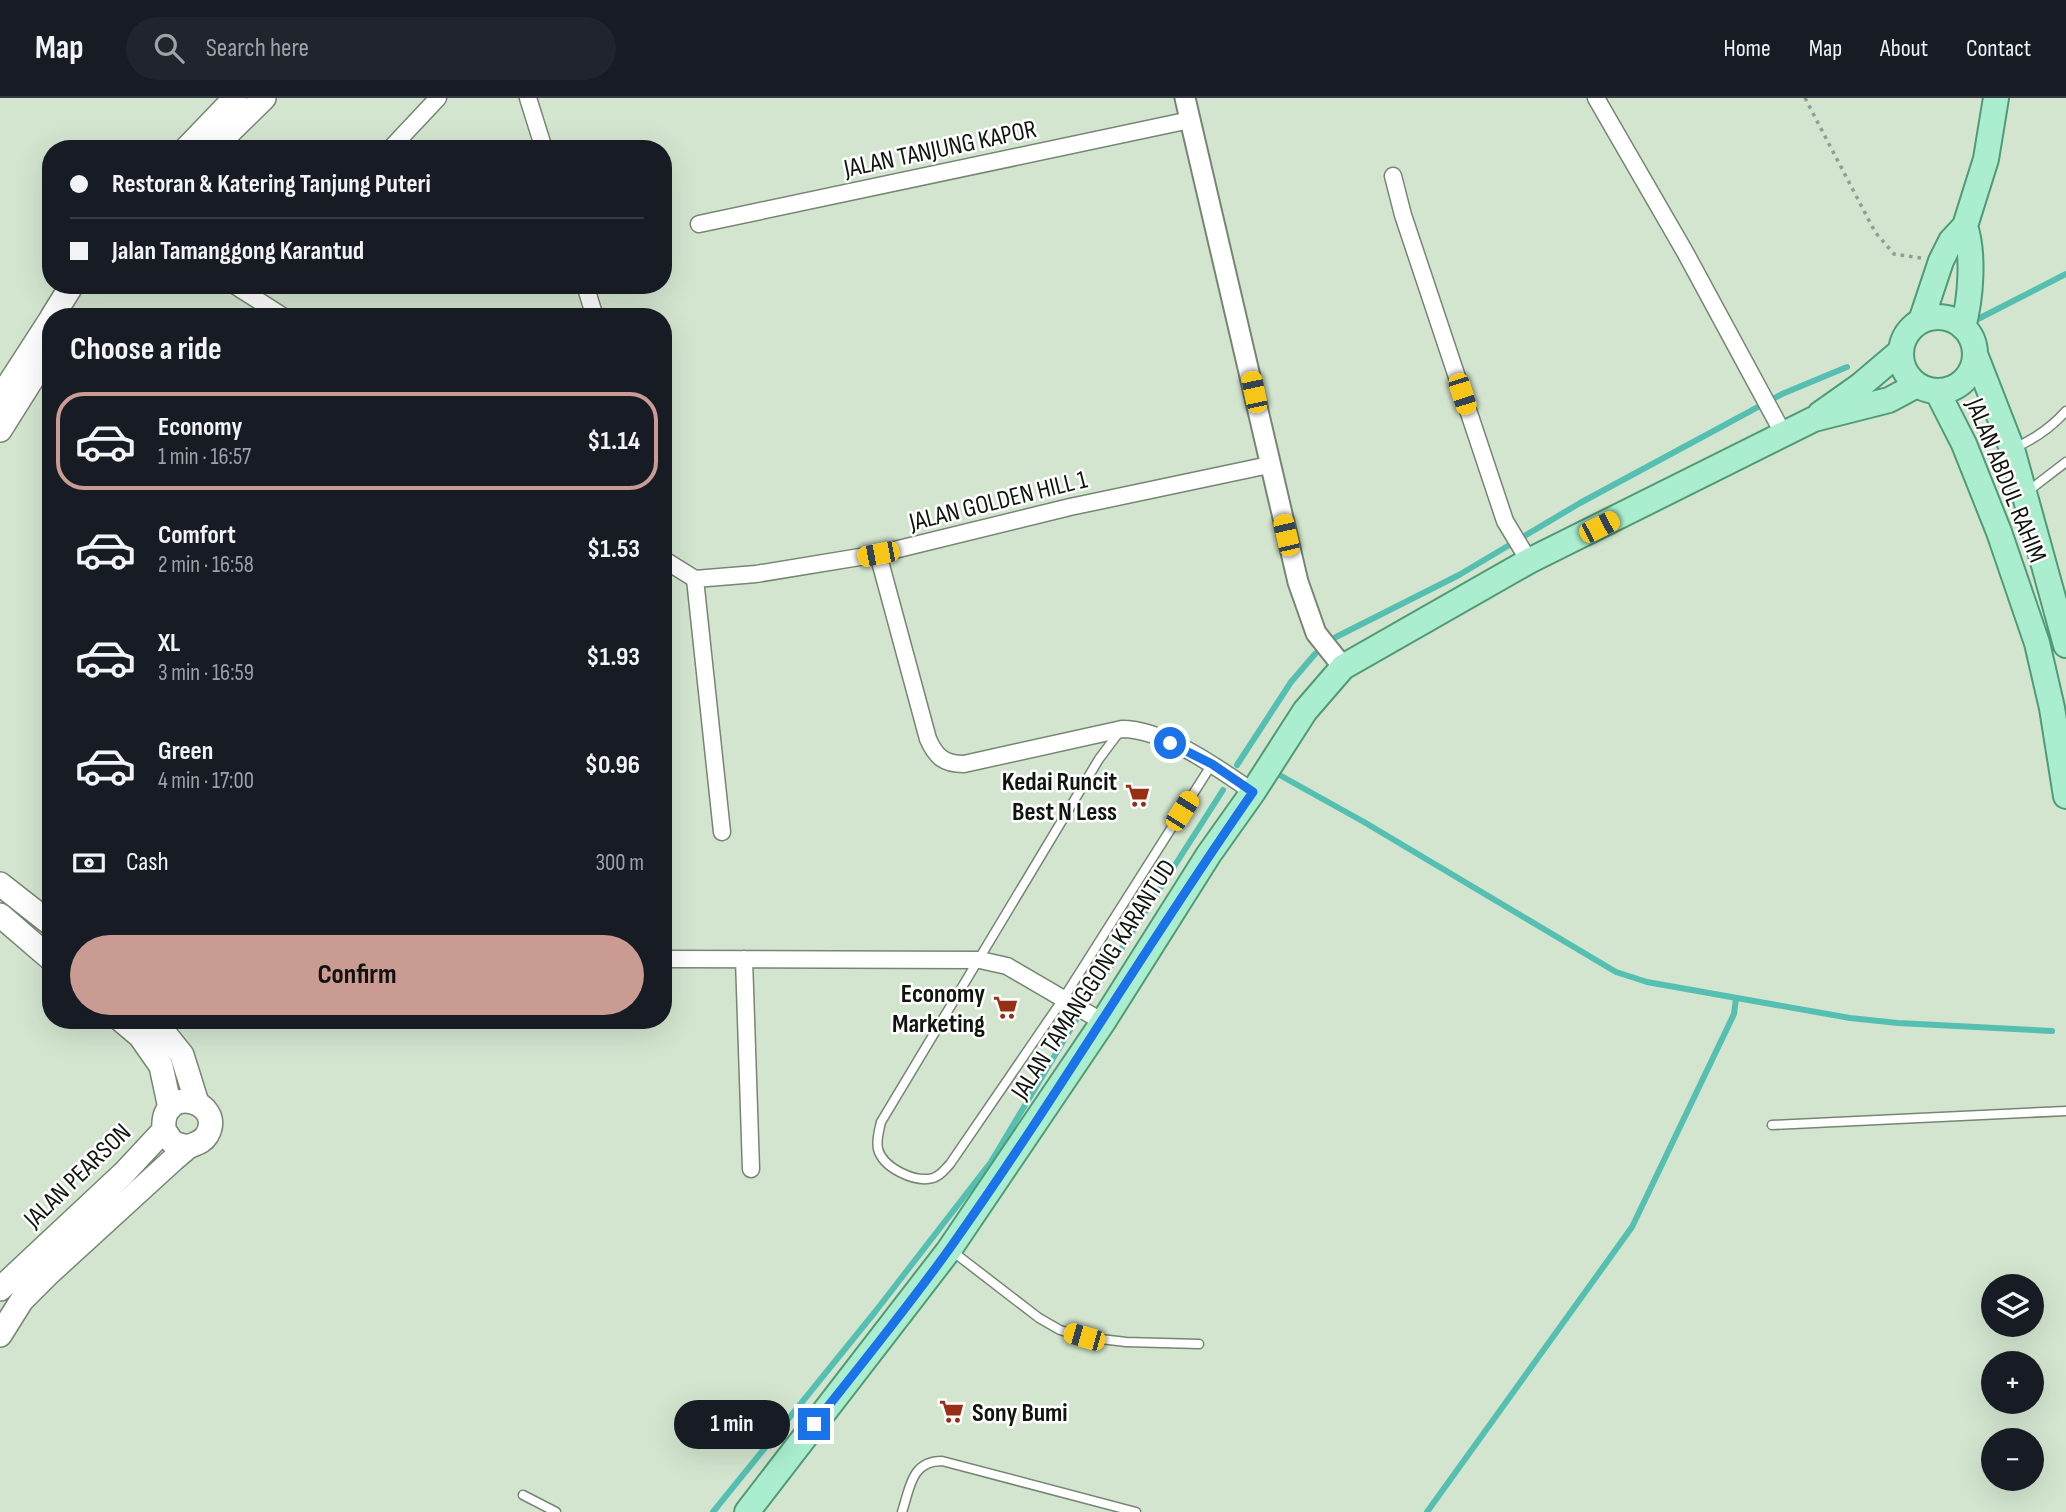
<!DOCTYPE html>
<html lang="en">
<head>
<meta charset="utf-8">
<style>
	body { margin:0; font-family:"Sofia Sans Condensed",sans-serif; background:#20242c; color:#f1f3f6; height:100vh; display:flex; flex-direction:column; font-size:26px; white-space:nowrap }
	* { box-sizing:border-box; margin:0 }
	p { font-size:23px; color:#9ea1a6 }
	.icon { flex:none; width:38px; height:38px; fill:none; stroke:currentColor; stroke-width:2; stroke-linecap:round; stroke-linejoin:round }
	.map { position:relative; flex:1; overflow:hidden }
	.sheet { position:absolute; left:42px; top:210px; width:630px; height:721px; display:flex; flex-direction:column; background:#171b24; border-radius:28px; box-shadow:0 7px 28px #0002 }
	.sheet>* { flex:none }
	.top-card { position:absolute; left:42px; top:42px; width:630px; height:154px; border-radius:28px; box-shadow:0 7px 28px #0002; display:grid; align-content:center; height:154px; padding:0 28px; background:#171b24 }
	.buttons { position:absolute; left:1981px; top:1176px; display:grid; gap:14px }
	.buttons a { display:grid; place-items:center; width:63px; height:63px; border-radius:50%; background:#171b24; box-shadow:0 7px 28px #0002; font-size:35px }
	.end { position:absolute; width:32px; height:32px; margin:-16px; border:9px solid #1a73e8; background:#fff; box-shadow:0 0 0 4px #fff }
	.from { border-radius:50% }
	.bubble { position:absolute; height:49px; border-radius:24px; background:#171b24; box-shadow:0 7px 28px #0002; font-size:23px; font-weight:700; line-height:49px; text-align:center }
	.car { position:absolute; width:21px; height:42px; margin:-21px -10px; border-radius:9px; box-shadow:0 0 5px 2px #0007; background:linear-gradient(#f5c518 24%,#345 0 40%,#f5c518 0 76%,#345 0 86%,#f5c518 0) }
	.top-card b { display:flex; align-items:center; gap:24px; height:66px; font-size:26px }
	.top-card b+b { border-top:2px solid #363941 }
	.top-card i { width:18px; height:18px; background:#f1f3f6 }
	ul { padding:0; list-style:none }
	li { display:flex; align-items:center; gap:21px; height:98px; margin:0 14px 10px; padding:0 14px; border:4px solid transparent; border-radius:28px }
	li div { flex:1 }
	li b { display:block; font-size:26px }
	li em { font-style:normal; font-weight:700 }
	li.current { border-color:#c99b92 }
	li>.icon { width:63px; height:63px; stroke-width:1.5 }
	h2 { padding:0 28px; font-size:32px; line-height:84px }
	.pay { display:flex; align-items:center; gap:18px; height:77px; padding:0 28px; font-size:26px }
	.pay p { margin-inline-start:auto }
	.cta { display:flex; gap:14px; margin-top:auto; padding:14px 28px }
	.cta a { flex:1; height:80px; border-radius:42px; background:#c99b92; color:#111; font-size:28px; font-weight:700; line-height:80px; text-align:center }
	header { display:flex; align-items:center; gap:42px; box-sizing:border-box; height:98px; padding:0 35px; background:#171b24; border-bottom:2px solid #363941 }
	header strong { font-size:33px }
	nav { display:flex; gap:38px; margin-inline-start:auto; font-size:24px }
	.search { width:490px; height:63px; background:#20242c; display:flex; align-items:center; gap:18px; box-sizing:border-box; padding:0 24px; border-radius:38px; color:#9ea1a6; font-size:26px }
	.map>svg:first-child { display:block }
</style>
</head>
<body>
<header>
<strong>Map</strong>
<div class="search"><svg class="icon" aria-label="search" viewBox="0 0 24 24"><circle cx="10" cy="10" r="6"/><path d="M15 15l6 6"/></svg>Search here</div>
<nav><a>Home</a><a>Map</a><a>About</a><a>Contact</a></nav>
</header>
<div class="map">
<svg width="2066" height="1414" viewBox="0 0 2066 1414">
	<rect width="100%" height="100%" fill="#d3e5cf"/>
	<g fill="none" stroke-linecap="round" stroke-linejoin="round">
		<path stroke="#55c0b2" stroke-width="6" d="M 1978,221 L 2066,176
			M 1336,539 L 1459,477 L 1580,405 L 1782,296 L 1847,269
			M 1237,667 L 1291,584 L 1315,556
			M 1276,675 L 1364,724 L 1616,874 L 1647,884 L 1850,920 L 1898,925 L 2052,933
			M 1090,900 L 1223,692
			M 713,1414 L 875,1214 L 991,1064 L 1076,922
			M 1427,1414 L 1632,1129 L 1734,916 L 1736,900"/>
		<defs>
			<path id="service" d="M 2014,350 C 2035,341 2051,330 2066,313
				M 2027,394 L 2066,364
				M 1120,633 L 1099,661 L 881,1024 C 879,1033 876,1042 878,1051 C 883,1070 915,1085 933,1080 C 941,1078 945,1071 950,1066 L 1063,901 L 1212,666
				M 1772,1027 L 2066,1013
				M 952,1153 L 1039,1220 L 1060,1232 L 1084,1239 L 1126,1244 L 1199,1246
				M 523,1397 L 556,1414
				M 902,1414 C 910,1390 911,1363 942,1363 L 1136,1414"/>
			<path id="minor" d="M 528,0 L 544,51
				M 1596,0 L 1685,154 L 1784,337
				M 390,51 L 438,0
				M 1393,78 L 1403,117 L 1505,423 L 1529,463
				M 699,126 L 1190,22
				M 234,187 L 284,219
				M 585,187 L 595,219
				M 878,456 L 928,641 C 936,659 944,666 964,666 L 1122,631 C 1164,631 1218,670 1253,694
				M 663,461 L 695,481
				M 695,481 L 756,476 L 878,456 L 1070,409 L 1269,367
				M 695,481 L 722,734
				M 663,861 L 980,862 L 1007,868 L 1103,924
				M 744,861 L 751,1071"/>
			<path id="tertiary" d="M 1185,0 L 1298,484 L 1316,535 L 1343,569"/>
			<path id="secondary" d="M 186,51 L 235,0
				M 212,51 L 264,0
				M 52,219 L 72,187
				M 0,300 L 51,221
				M 0,332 L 51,251
				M 0,786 L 51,826
				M 0,817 L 51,861
				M 121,922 L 140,938 L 161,968 L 170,1010
				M 154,922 L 182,957 L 197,1005
				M 0,1191 L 124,1075 L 164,1032
				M 0,1237 L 22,1202 L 47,1177 L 175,1060 C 179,1057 184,1052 188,1049 C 196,1045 202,1045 207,1037 C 226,1003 160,984 164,1032 L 173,1045 L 188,1049"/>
			<path id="primary" d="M1901 256a37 37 0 1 1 74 0a37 37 0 1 1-74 0Z
				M 1921,223 L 1941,163 L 1951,143 L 1965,128 L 1986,61 L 1996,0
				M 1963,229 C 1971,200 1974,156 1965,128
				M 1975,256 L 2012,351 L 2066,547
				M 1937,293 L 1964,346 L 1999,434 L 2037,545 L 2052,610 L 2066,698
				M 1820,316 L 1861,287 L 1901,253
				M 747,1414 L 949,1152 L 1103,924 L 1209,756 L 1253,694 L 1305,613 L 1343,569 L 1529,463 L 1814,321 L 1889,302 L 1917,287"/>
		</defs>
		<use href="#service" stroke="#758672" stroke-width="11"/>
		<use href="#minor" stroke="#758672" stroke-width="19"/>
		<use href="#tertiary" stroke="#758672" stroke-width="23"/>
		<use href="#secondary" stroke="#758672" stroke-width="26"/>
		<use href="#primary" stroke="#509b77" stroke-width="28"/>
		<path stroke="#919f8e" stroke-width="3.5" stroke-dasharray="3.5 5" stroke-linecap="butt" d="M 1805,0 L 1875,134 L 1894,156 L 1921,160"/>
		<use href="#service" stroke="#fff" stroke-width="8"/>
		<use href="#minor" stroke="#fff" stroke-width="16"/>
		<use href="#tertiary" stroke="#fff" stroke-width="19"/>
		<use href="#secondary" stroke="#fff" stroke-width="23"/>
		<use href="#primary" stroke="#abeecf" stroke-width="24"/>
	</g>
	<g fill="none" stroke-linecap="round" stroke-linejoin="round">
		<path stroke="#1a73e8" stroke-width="9" d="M 814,1326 C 860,1268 907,1210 950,1150 C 1056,1001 1148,844 1253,694 L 1212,666 L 1170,645"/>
	</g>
	<defs>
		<symbol id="supermarket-bare" viewBox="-9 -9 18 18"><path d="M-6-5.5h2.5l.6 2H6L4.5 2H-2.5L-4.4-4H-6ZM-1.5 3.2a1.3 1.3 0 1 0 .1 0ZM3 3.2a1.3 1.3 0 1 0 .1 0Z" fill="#983017" stroke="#fff" stroke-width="2.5" paint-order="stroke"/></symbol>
	</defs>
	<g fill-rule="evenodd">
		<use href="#supermarket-bare" x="1120" y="680" width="35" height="35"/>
		<use href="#supermarket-bare" x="988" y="892" width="35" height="35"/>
		<use href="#supermarket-bare" x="934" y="1296" width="35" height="35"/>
	</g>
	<g text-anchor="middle" stroke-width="5" stroke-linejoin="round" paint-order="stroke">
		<g font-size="26" fill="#10160e" stroke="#fff">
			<text transform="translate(940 50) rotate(-12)" y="9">JALAN TANJUNG KAPOR</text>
			<text transform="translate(2007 382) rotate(68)" y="9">JALAN ABDUL RAHIM</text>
			<text transform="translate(998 402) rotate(-14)" y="9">JALAN GOLDEN HILL 1</text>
			<text transform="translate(1093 881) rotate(-57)" y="9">JALAN TAMANGGONG KARANTUD</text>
			<text transform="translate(77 1077) rotate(-44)" y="9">JALAN PEARSON</text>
		</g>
		<g font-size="26" font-weight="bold" fill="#10160e" stroke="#fff" text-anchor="end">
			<text x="1117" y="692">Kedai Runcit<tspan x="1117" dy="30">Best N Less</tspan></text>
			<text x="985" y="904">Economy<tspan x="985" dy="30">Marketing</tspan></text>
			<text x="972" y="1323" text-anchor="start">Sony Bumi</text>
		</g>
	</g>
</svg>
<div class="buttons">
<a><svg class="icon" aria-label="layers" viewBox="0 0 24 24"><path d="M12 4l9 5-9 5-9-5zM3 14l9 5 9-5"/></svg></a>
<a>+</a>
<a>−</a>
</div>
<i class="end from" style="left:1170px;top:645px"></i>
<i class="end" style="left:814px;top:1326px"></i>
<div class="bubble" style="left:674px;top:1302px;width:116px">1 min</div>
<i class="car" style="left:1254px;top:294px;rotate:348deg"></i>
<i class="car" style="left:1462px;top:296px;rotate:162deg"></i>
<i class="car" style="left:1599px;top:429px;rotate:63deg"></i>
<i class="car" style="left:1286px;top:437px;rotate:347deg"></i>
<i class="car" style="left:878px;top:456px;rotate:259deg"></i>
<i class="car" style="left:1182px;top:713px;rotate:32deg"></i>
<i class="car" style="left:1084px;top:1239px;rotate:286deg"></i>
<div class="top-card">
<b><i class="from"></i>Restoran &amp; Katering Tanjung Puteri</b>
<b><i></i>Jalan Tamanggong Karantud</b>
</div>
<section class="sheet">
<h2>Choose a ride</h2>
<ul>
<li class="current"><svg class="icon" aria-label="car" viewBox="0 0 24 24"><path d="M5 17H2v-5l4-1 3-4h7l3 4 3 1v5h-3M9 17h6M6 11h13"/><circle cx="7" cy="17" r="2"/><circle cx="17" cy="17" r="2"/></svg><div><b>Economy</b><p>1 min · 16:57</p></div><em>$1.14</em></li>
<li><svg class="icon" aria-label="car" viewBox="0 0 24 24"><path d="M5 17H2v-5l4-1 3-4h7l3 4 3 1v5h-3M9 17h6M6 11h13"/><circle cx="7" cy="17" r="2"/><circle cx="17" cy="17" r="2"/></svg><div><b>Comfort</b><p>2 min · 16:58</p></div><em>$1.53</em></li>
<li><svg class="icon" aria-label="car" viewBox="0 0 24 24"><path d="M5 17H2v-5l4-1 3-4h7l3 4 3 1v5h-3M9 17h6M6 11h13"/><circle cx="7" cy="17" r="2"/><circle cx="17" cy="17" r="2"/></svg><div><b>XL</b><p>3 min · 16:59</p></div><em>$1.93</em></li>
<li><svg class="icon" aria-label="car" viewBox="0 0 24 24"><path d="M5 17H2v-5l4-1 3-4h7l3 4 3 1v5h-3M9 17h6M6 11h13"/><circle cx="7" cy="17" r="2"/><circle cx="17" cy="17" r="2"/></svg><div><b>Green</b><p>4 min · 17:00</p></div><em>$0.96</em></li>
</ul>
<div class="pay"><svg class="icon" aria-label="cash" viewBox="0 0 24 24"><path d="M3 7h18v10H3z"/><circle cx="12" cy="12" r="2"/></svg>Cash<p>300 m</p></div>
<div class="cta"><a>Confirm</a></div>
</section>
</div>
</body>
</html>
